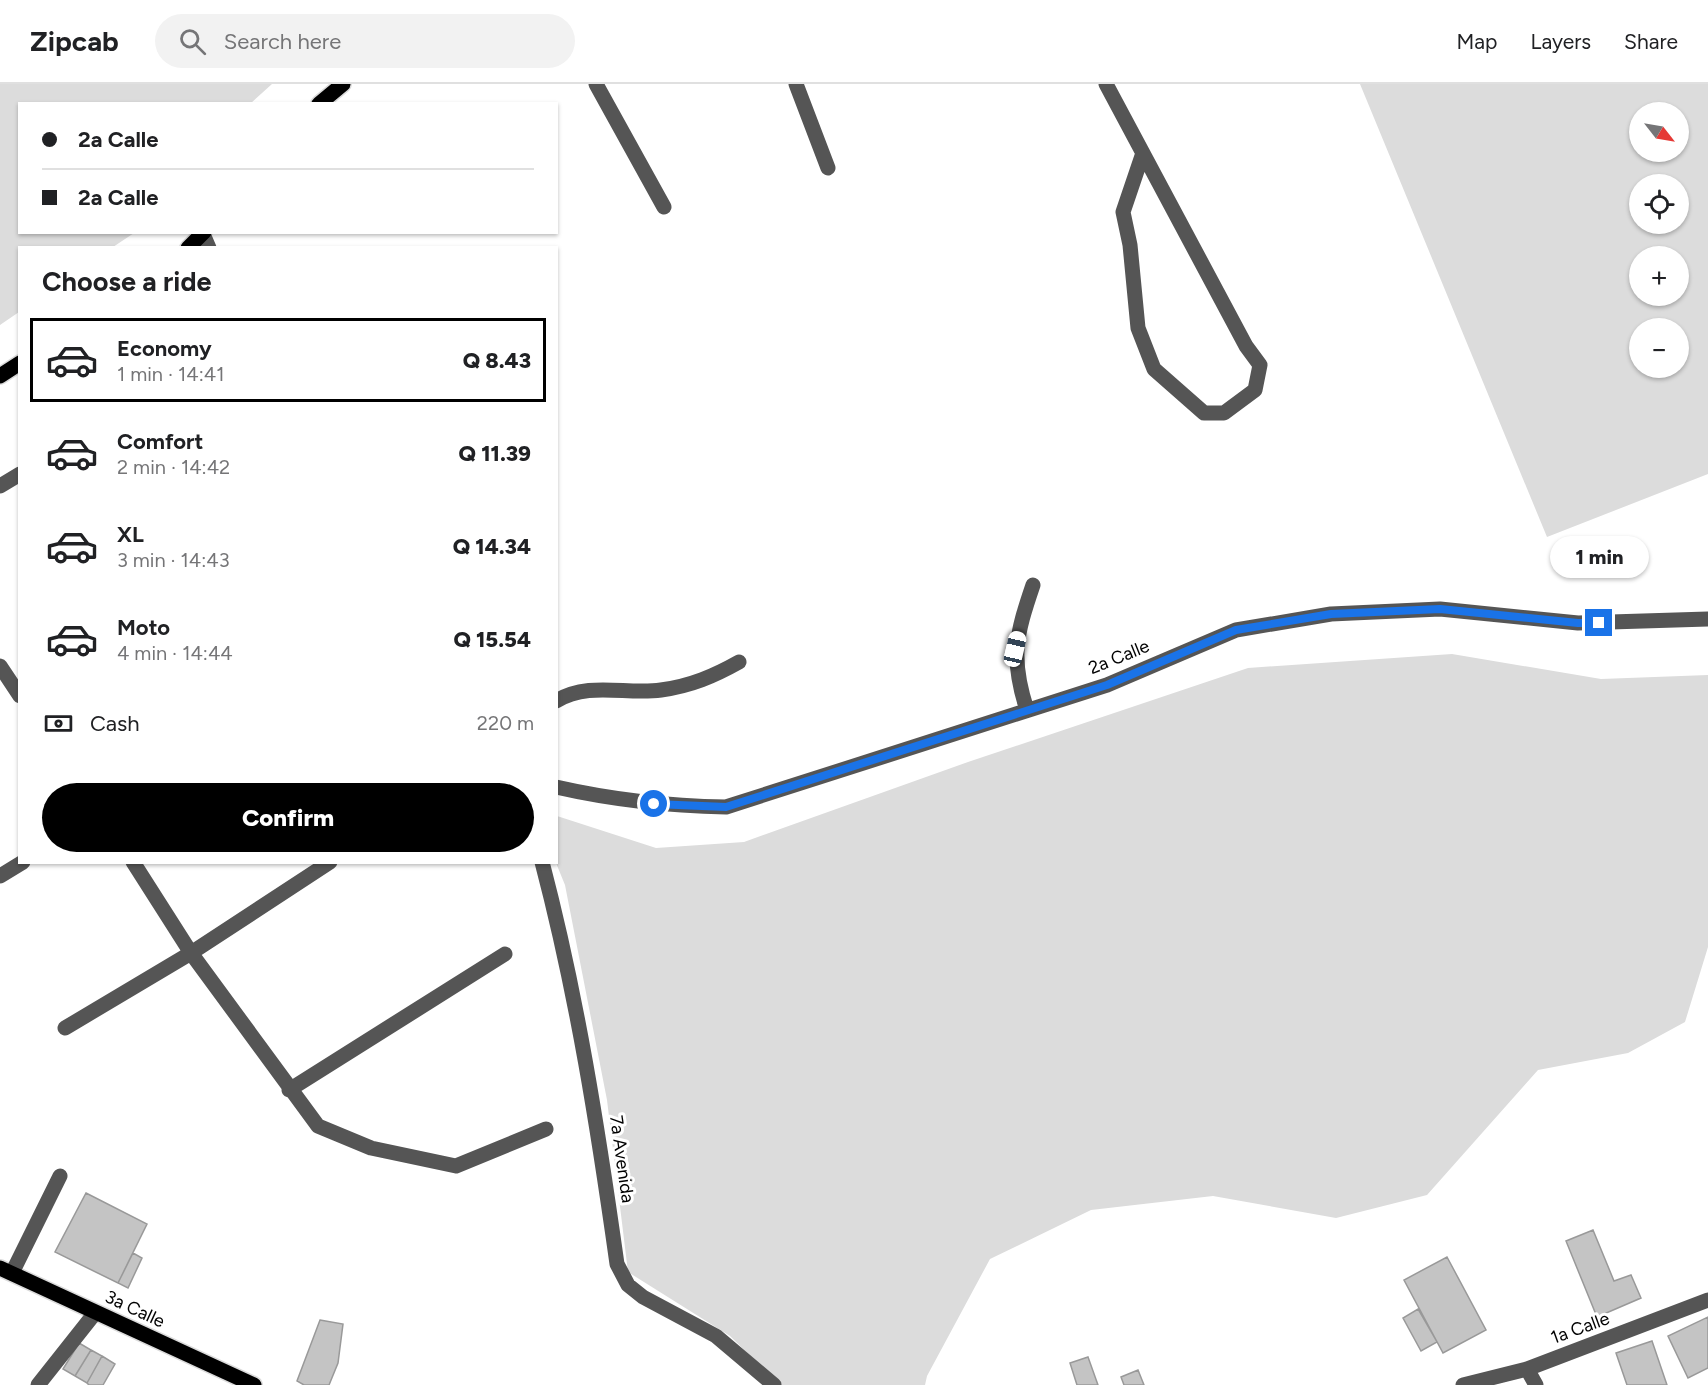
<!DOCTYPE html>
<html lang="en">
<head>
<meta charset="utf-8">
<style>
	body { margin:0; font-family:Figtree,sans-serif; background:#f2f2f2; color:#202124; height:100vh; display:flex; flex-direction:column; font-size:22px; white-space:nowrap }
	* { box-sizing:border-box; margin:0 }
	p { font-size:20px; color:#757577 }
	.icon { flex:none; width:33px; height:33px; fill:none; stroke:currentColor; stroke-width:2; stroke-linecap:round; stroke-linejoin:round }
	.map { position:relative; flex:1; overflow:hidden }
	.details { position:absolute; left:18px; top:162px; width:540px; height:618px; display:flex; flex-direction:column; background:#fff; border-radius:0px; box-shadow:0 2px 4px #0004 }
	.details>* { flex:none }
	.guide { position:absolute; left:18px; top:18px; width:540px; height:132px; border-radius:0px; box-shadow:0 2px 4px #0004; display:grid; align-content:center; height:132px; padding:0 24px; background:#fff }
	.needle { width:39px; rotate:121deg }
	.buttons { position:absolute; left:1629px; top:18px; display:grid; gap:12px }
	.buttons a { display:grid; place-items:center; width:60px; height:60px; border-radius:50%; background:#fff; box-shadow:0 2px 4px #0004; font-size:30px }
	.end { position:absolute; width:27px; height:27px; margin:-14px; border:8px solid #1a73e8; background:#fff; box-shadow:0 0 0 3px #fff }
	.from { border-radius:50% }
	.bubble { position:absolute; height:42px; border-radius:21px; background:#fff; box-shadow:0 2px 4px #0004; font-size:20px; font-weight:800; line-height:42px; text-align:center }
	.car { position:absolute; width:18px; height:36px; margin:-18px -9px; border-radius:8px; box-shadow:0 0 4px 2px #0007; background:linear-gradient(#fff 24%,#345 0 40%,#fff 0 76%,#345 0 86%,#fff 0) }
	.guide b { display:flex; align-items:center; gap:21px; height:57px; font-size:22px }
	.guide b+b { border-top:2px solid #e0e0e0 }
	.guide i { width:15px; height:15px; background:#202124 }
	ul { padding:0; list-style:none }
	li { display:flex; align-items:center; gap:18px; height:84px; margin:0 12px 9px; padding:0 12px; border:3px solid transparent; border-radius:0px }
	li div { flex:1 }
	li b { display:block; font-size:22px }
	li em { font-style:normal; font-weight:800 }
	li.active { border-color:#000 }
	li>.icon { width:54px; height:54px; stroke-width:1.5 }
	h2 { padding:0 24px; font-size:27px; line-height:72px }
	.pay { display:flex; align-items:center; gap:15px; height:66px; padding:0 24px; font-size:22px }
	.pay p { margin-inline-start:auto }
	.primary-button { display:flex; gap:12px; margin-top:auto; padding:12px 24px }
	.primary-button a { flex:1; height:69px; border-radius:36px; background:#000; color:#fff; font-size:24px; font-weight:800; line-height:69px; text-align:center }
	header { display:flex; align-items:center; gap:36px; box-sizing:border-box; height:84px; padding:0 30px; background:#fff; border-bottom:2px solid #e0e0e0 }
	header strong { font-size:28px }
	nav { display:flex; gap:33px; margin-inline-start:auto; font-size:21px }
	.search { width:420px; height:54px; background:#f2f2f2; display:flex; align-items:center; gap:15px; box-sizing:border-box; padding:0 21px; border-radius:33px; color:#757577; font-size:22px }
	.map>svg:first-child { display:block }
</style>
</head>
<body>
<header>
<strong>Zipcab</strong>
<div class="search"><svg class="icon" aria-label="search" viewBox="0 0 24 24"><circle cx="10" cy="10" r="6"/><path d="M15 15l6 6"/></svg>Search here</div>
<nav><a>Map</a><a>Layers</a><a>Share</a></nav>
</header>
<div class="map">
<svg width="1708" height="1301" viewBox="0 0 1708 1301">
	<rect width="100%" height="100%" fill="#fff"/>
	<path fill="#dcdcdc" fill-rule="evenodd" d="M 0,0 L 272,0 L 251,19 L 20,20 L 20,148 L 134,149 L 113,163 L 20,164 L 19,228 L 0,241 Z
		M 1360,0 L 1708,0 L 1708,390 L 1547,453 ZM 1640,28 L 1678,28 L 1678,68 L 1640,68 ZM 1640,100 L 1678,100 L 1678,140 L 1640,140 ZM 1640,172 L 1678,172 L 1678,212 L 1640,212 ZM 1640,244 L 1678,244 L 1678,284 L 1640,284 Z
		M 1452,570 L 1601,595 L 1708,591 L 1708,863 L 1685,938 L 1628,969 L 1538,986 L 1427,1111 L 1336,1134 L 1213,1112 L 1091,1126 L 990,1175 L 927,1292 L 925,1301 L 780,1301 L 730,1252 L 628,1188 L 607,1016 L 565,801 L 556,779 L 557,732 L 656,764 L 744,758 L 968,678 L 1248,584 Z"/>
	<path fill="#c4c4c4" stroke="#999" stroke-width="1.5" d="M 86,1109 L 147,1140 L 118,1199 L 55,1168 Z
		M 1593,1146 L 1614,1197 L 1631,1191 L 1641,1214 L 1597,1233 L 1566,1157 Z
		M 133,1169 L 142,1174 L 128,1204 L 118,1199 Z
		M 1447,1173 L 1486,1246 L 1443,1269 L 1404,1196 Z
		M 1418,1225 L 1437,1258 L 1421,1267 L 1403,1234 Z
		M 1708,1233 L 1708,1284 L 1688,1294 L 1668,1252 Z
		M 320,1236 L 343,1240 L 338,1279 L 329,1301 L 304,1301 L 297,1297 Z
		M 1652,1257 L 1667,1301 L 1627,1301 L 1616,1269 Z
		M 79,1259 L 91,1266 L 75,1292 L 63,1285 Z
		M 91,1266 L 102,1272 L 87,1299 L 75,1292 Z
		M 102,1272 L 115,1280 L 103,1301 L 89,1301 L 87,1299 Z
		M 1088,1273 L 1098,1301 L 1077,1301 L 1070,1279 Z
		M 1138,1286 L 1144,1301 L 1124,1301 L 1121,1293 Z"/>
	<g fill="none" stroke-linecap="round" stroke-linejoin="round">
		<defs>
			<path id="major" d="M 319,20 L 343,0
				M 188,164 L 204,148
				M 0,292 L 20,279
				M 0,1184 L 254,1301"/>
		</defs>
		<use href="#major" stroke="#dbdbdb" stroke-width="18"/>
		<path stroke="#555" stroke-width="15" d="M 596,0 L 664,123
			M 796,0 L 828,84
			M 1106,0 L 1246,262 L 1260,281 L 1255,306 L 1224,329 L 1204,329 L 1154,285 L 1138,244 L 1130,161 L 1123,128 L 1143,69
			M 203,150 L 209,164
			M 0,402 L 20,390
			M 0,582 L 20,612
			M 556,617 C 589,597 626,611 661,606 C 691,602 714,592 739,578
			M 1027,626 C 1010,574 1016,551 1033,501
			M 556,703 C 613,716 668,722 726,723 L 1107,601 L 1236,546 L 1331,530 L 1440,525 L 1578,539 L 1708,535
			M 133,778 L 191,869 L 318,1042 L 371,1064 L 456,1082 L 546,1045
			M 542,778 C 577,911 598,1045 617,1180 L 628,1201 L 643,1213 L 716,1252 L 774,1301
			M 0,792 L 23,778
			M 65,944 L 191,869 L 330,778
			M 289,1006 L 505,870
			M 12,1189 L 60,1092
			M 1527,1285 L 1536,1301
			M 38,1301 L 95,1229
			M 1463,1301 L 1527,1285 L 1708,1216"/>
		<use href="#major" stroke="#000" stroke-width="15"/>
	</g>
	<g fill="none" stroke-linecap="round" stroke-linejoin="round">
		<path stroke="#1a73e8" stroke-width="8" d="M 654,720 L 726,723 L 1107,601 L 1236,546 L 1331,530 L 1440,525 L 1578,539 L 1599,539"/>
	</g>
	<g text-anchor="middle" stroke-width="6" stroke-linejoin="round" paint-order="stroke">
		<g font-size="18" fill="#000" stroke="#fff">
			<text transform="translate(1119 573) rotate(-22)" y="6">2a Calle</text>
			<text transform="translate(622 1075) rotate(82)" y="6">7a Avenida</text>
			<text transform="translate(135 1225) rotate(25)" y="6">3a Calle</text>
			<text transform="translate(1580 1244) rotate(-20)" y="6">1a Calle</text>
		</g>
	</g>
</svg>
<div class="buttons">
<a><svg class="needle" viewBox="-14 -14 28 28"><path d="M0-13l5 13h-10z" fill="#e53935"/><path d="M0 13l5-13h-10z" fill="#757577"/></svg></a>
<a><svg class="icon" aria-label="locate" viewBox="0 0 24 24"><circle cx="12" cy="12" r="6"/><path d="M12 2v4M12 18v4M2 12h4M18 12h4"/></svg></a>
<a>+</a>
<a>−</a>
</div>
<i class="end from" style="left:654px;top:720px"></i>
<i class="end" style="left:1599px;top:539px"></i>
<div class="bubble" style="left:1550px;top:452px;width:99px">1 min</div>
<i class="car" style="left:1015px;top:565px;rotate:13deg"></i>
<div class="guide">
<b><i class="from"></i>2a Calle</b>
<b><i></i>2a Calle</b>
</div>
<section class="details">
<h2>Choose a ride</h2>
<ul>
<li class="active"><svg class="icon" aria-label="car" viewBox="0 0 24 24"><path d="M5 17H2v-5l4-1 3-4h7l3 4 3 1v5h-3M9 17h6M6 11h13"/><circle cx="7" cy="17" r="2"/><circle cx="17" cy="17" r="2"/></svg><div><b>Economy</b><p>1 min · 14:41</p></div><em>Q 8.43</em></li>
<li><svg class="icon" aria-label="car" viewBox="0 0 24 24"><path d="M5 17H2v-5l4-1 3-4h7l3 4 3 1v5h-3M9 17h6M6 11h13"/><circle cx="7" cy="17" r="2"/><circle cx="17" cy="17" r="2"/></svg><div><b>Comfort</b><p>2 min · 14:42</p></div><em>Q 11.39</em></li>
<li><svg class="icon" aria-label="car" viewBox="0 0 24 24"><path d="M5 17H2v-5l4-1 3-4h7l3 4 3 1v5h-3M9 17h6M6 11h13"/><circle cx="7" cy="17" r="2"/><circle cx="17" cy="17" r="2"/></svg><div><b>XL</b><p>3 min · 14:43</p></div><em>Q 14.34</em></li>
<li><svg class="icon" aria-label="car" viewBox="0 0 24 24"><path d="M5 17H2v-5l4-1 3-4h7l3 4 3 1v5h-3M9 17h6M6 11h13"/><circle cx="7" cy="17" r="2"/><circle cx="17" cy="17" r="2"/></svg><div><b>Moto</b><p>4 min · 14:44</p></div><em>Q 15.54</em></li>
</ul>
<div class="pay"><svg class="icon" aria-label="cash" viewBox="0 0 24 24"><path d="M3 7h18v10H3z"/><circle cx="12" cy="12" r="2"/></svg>Cash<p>220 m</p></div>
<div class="primary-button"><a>Confirm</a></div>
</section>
</div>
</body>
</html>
